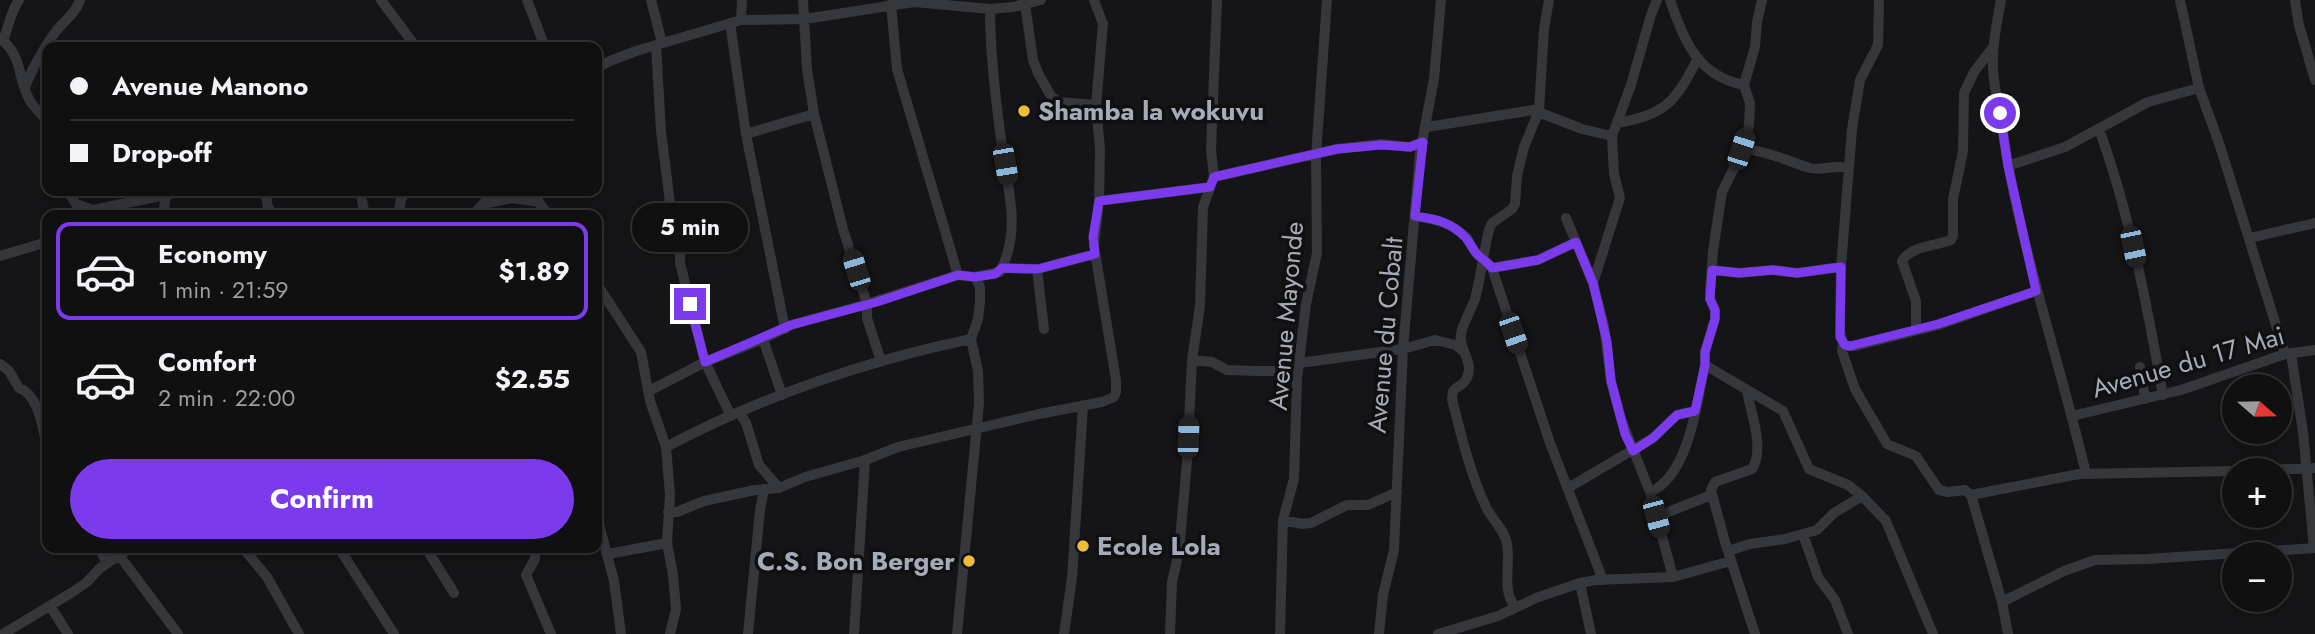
<!DOCTYPE html>
<html lang="en">
<head>
<meta charset="utf-8">
<style>
	body { margin:0; font-family:Jost,sans-serif; background:#1e1e1f; color:#f1f3f6; height:100vh; display:flex; flex-direction:column; font-size:26px; white-space:nowrap }
	* { box-sizing:border-box; margin:0 }
	p { font-size:23px; color:#9c9d9f }
	.icon { flex:none; width:38px; height:38px; fill:none; stroke:currentColor; stroke-width:2; stroke-linecap:round; stroke-linejoin:round }
	.map { position:relative; flex:1; overflow:hidden }
	.side { position:absolute; left:42px; top:210px; width:560px; height:343px; display:flex; flex-direction:column; background:#101011; border-radius:14px; box-shadow:0 7px 28px #0002,0 0 0 2px #303031 }
	.side>* { flex:none }
	.hud { position:absolute; left:42px; top:42px; width:560px; height:154px; border-radius:14px; box-shadow:0 7px 28px #0002,0 0 0 2px #303031; display:grid; align-content:center; height:154px; padding:0 28px; background:#101011 }
	.needle { width:46px; rotate:110deg }
	.controls { position:absolute; left:2222px; top:374px; display:grid; gap:14px }
	.controls a { display:grid; place-items:center; width:70px; height:70px; border-radius:50%; background:#101011; box-shadow:0 7px 28px #0002,0 0 0 2px #303031; font-size:35px }
	.end { position:absolute; width:32px; height:32px; margin:-16px; border:9px solid #7c3aed; background:#fff; box-shadow:0 0 0 4px #fff }
	.from { border-radius:50% }
	.bubble { position:absolute; height:49px; border-radius:24px; background:#101011; box-shadow:0 7px 28px #0002,0 0 0 2px #303031; font-size:23px; font-weight:700; line-height:49px; text-align:center }
	.car { position:absolute; width:21px; height:42px; margin:-21px -10px; border-radius:9px; box-shadow:0 0 5px 2px #0007; background:linear-gradient(#222 24%,#8ab4d8 0 40%,#222 0 76%,#8ab4d8 0 86%,#222 0) }
	.hud b { display:flex; align-items:center; gap:24px; height:66px; font-size:26px }
	.hud b+b { border-top:2px solid #303031 }
	.hud i { width:18px; height:18px; background:#f1f3f6 }
	ul { padding:12px 0 0; list-style:none }
	li { display:flex; align-items:center; gap:21px; height:98px; margin:0 14px 10px; padding:0 14px; border:4px solid transparent; border-radius:14px }
	li div { flex:1 }
	li b { display:block; font-size:26px }
	li em { font-style:normal; font-weight:700 }
	li.on { border-color:#7c3aed }
	li>.icon { width:63px; height:63px; stroke-width:1.5 }
	.action { display:flex; gap:14px; margin-top:auto; padding:14px 28px }
	.action a { flex:1; height:80px; border-radius:42px; background:#7c3aed; color:#fff; font-size:28px; font-weight:700; line-height:80px; text-align:center }
	.map>svg:first-child { display:block }
</style>
</head>
<body>
<div class="map">
<svg width="2315" height="634" viewBox="0 0 2315 634">
	<rect width="100%" height="100%" fill="#151517"/>
	<g fill="none" stroke-linecap="round" stroke-linejoin="round">
		<path stroke="#36373c" stroke-width="10" d="M 381,0 L 416,47
			M 527,0 L 545,47
			M 651,0 L 662,43
			M 803,0 L 807,69 L 814,114 L 843,229 L 867,304 L 958,275 L 975,277 L 980,287 L 980,302 L 978,319 L 971,339 L 978,371 L 979,403 L 957,634
			M 1670,0 C 1684,40 1697,76 1744,85
			M 1762,0 L 1757,22 L 1755,47 L 1744,85 L 1750,103 L 1749,126 L 1736,164 L 1722,192 L 1713,251 L 1710,290 L 1710,299 L 1715,310 L 1715,319 L 1705,352 L 1705,365 L 1783,411 L 1809,469 L 1848,485 L 1862,496 L 1886,521 L 1933,634
			M 1879,0 L 1878,45 L 1860,80 L 1852,129 L 1841,267 L 1840,332 L 1843,343 L 1842,351 L 1855,389 L 1887,444 L 1916,456 L 1939,490 L 1948,492 L 1965,490 L 1971,495 L 2002,602 L 2008,634
			M 2001,0 C 1997,22 1992,46 1993,69 C 1994,88 1999,107 2002,127 C 2019,245 2059,358 2086,474
			M 2180,0 L 2199,88 L 2219,143 L 2285,354
			M 2295,0 L 2299,25 L 2315,80
			M 891,4 L 897,69 L 958,275
			M 1025,4 L 1033,60 L 1038,73 L 1051,96 L 1059,102 L 1096,105
			M 741,20 L 742,0
			M 730,23 L 746,134 L 814,114
			M 0,38 C 23,56 17,76 29,99 C 33,108 42,113 47,121
			M 3,41 C 9,26 10,13 19,0
			M 656,45 L 661,131 L 670,203 L 680,242 L 680,263 L 705,362 L 731,416
			M 597,68 L 610,61 L 636,51 L 741,20 L 805,19 L 914,2 L 990,9 L 1013,7 L 1041,0
			M 25,88 C 30,72 46,44 57,30 C 66,19 75,14 80,0
			M 1617,123 C 1667,114 1675,102 1698,58
			M 1427,127 L 1533,110 L 1582,129 L 1612,136
			M 2099,129 C 2130,215 2147,305 2163,395
			M 746,134 L 785,329
			M 1741,149 C 1766,150 1787,161 1810,168 C 1823,171 1835,164 1848,168
			M 2008,166 L 2065,147 L 2148,102 L 2199,88
			M 1214,177 L 1337,149 L 1381,144 L 1410,147 L 1423,142
			M 68,191 L 76,204 L 93,210 L 184,191
			M 265,191 L 268,207 L 273,215
			M 360,191 L 365,215
			M 531,191 L 548,215
			M 1099,201 L 1210,187
			M 483,204 L 512,198 L 539,202
			M 163,215 L 166,195
			M 398,215 L 401,199 L 406,191
			M 473,215 L 495,191
			M 1415,216 C 1436,220 1451,222 1467,238 C 1470,243 1472,248 1476,253 C 1481,259 1487,261 1492,268 L 1550,443 L 1603,580
			M 1566,218 L 1593,283 L 1604,326 L 1611,381 L 1621,419 L 1650,492 L 1673,577
			M 2250,238 L 2315,223
			M 0,256 L 47,242
			M 1002,268 L 1038,269 L 1095,254
			M 1492,268 L 1538,260 L 1576,242
			M 1037,269 L 1044,329
			M 1712,270 L 1739,273 L 1773,270 L 1797,273 L 1841,267
			M 975,277 L 1000,272 C 1023,228 1006,184 1001,139 C 995,95 990,53 990,9
			M 1593,283 L 1620,198 L 1614,174 L 1612,136 L 1631,85 L 1651,15 L 1657,0
			M 597,284 L 641,352 L 650,401 L 666,447 L 670,495 L 667,543 L 673,575 L 676,609 L 670,634
			M 1916,330 L 1916,301 L 1902,261 C 1911,246 1935,246 1951,240 L 1953,236 L 1953,199 L 1963,151 L 1964,93 L 1974,72 L 1993,47
			M 1843,343 L 1847,346 L 1855,346 L 1938,325 L 2036,291
			M 2291,354 L 2303,432 L 2314,548
			M 1192,360 L 1212,362 L 1227,370 L 1256,371 L 1274,371 L 1299,363 L 1403,349 L 1435,340 L 1456,345 L 1463,351
			M 0,364 L 9,371 L 19,388 C 39,395 42,427 47,445
			M 2140,367 L 2145,399
			M 649,391 L 705,362 L 763,339
			M 1747,391 C 1751,414 1765,449 1752,469 L 1715,482 L 1711,490 L 1725,542 L 1755,634
			M 782,395 L 763,339 L 791,325 L 867,304 L 867,318 L 881,361
			M 739,412 L 746,423 L 759,465 L 779,488
			M 2072,416 L 2181,390 L 2285,354 L 2315,350
			M 666,447 C 758,398 868,360 971,339
			M 2242,471 L 2315,468
			M 1568,488 L 1653,438 L 1677,415 L 1695,411
			M 1650,492 C 1689,476 1697,402 1705,365
			M 1971,495 L 2079,474 L 2235,471
			M 668,512 L 677,512 L 704,501 L 755,490 L 779,488 L 805,477 L 865,460 L 898,447 L 1039,414 L 1102,402 L 1114,397 L 1116,392 L 1116,380 L 1094,246 L 1099,201 L 1100,149 L 1096,105 L 1103,24 L 1094,0
			M 597,516 L 614,581 L 621,634
			M 1656,517 L 1711,495
			M 1283,520 L 1302,524 L 1311,523 L 1347,505 L 1368,505 L 1397,492
			M 1803,534 L 1818,577 L 1835,600 L 1848,634
			M 99,548 L 107,563
			M 243,548 L 267,577 L 299,634
			M 339,548 L 394,634
			M 426,548 L 454,593
			M 535,548 L 535,559 L 526,575 L 551,634
			M 1728,551 L 1750,544 L 1785,539 L 1817,530 L 1834,513 L 1862,496
			M 608,554 L 667,543
			M 119,555 L 178,634
			M 1580,583 L 1591,634
			M 2002,602 L 2064,571 L 2095,560 L 2147,559 L 2315,548
			M 50,606 L 68,634
			M 1515,607 C 1501,589 1511,565 1507,544 C 1505,530 1492,520 1486,507 C 1470,473 1461,435 1452,399 L 1453,391 C 1457,386 1462,386 1465,381 C 1477,364 1458,350 1461,334 C 1463,322 1471,311 1475,299 C 1481,277 1483,253 1489,230 L 1492,223 L 1512,209 L 1515,204 L 1517,176 L 1524,147 L 1539,111 L 1544,29 L 1549,0
			M 3,634 L 71,593 L 87,582 L 100,568 L 130,548
			M 748,634 L 760,510 L 764,489
			M 854,634 L 865,460
			M 1064,634 L 1072,578 L 1083,406
			M 1170,634 L 1172,582 L 1179,551 L 1187,462 L 1192,360 L 1200,306 L 1203,207 L 1214,177 L 1211,150 L 1217,0
			M 1280,634 L 1283,520 L 1294,479 L 1297,379 L 1306,304 L 1317,253 L 1316,155 L 1327,0
			M 1379,634 L 1383,595 L 1394,550 L 1403,349 L 1420,153 L 1434,79 L 1441,0
			M 1438,634 L 1498,616 L 1536,598 L 1580,583 L 1596,580 L 1673,577 L 1731,561"/>
	</g>
	<g fill="none" stroke-linecap="round" stroke-linejoin="round">
		<path stroke="#7c3aed" stroke-width="9" d="M 690,304 L 705,362 L 791,325 L 877,302 L 958,275 L 975,277 L 995,274 L 1002,268 L 1038,269 L 1095,254 L 1093,237 L 1099,201 L 1210,187 L 1214,177 L 1337,149 L 1381,145 L 1410,147 L 1423,142 L 1415,216 C 1436,219 1451,222 1466,238 C 1470,243 1472,248 1476,253 C 1481,259 1487,261 1492,268 L 1538,260 L 1576,242 L 1593,283 L 1607,342 L 1611,381 L 1625,434 L 1633,451 L 1653,438 L 1677,415 L 1695,411 L 1705,365 L 1705,352 L 1715,319 L 1715,310 L 1710,299 L 1712,270 L 1739,273 L 1773,270 L 1797,273 L 1841,267 L 1840,337 L 1845,345 L 1850,346 L 1938,324 L 2036,291 L 2008,166 L 2000,113"/>
	</g>
	<g fill="#ebbd39" stroke="#101012" stroke-width="2.5">
		<circle cx="1024" cy="111" r="7"/>
		<circle cx="1083" cy="546" r="7"/>
		<circle cx="969" cy="561" r="7"/>
	</g>
	<g text-anchor="middle" stroke-width="7" stroke-linejoin="round" paint-order="stroke">
		<g font-size="26" font-weight="bold" fill="#a7abb7" stroke="#101012" text-anchor="start">
			<text x="1038" y="120">Shamba la wokuvu</text>
			<text x="1097" y="555">Ecole Lola</text>
			<text x="955" y="570" text-anchor="end">C.S. Bon Berger</text>
		</g>
		<g font-size="26" fill="#a7abb7" stroke="#101012">
			<text transform="translate(1286 316) rotate(-85)" y="9">Avenue Mayonde</text>
			<text transform="translate(1385 335) rotate(-85)" y="9">Avenue du Cobalt</text>
			<text transform="translate(2188 362) rotate(-16)" y="9">Avenue du 17 Mai</text>
		</g>
	</g>
</svg>
<div class="controls">
<a><svg class="needle" viewBox="-14 -14 28 28"><path d="M0-13l5 13h-10z" fill="#e53935"/><path d="M0 13l5-13h-10z" fill="#9c9d9f"/></svg></a>
<a>+</a>
<a>−</a>
</div>
<i class="end from" style="left:2000px;top:113px"></i>
<i class="end" style="left:690px;top:304px"></i>
<div class="bubble" style="left:632px;top:203px;width:116px">5 min</div>
<i class="car" style="left:1741px;top:149px;rotate:18deg"></i>
<i class="car" style="left:1005px;top:164px;rotate:170deg"></i>
<i class="car" style="left:2133px;top:247px;rotate:168deg"></i>
<i class="car" style="left:856px;top:270px;rotate:343deg"></i>
<i class="car" style="left:1513px;top:333px;rotate:161deg"></i>
<i class="car" style="left:1188px;top:437px;rotate:2deg"></i>
<i class="car" style="left:1656px;top:517px;rotate:165deg"></i>
<div class="hud">
<b><i class="from"></i>Avenue Manono</b>
<b><i></i>Drop-off</b>
</div>
<section class="side">
<ul>
<li class="on"><svg class="icon" aria-label="car" viewBox="0 0 24 24"><path d="M5 17H2v-5l4-1 3-4h7l3 4 3 1v5h-3M9 17h6M6 11h13"/><circle cx="7" cy="17" r="2"/><circle cx="17" cy="17" r="2"/></svg><div><b>Economy</b><p>1 min · 21:59</p></div><em>$1.89</em></li>
<li><svg class="icon" aria-label="car" viewBox="0 0 24 24"><path d="M5 17H2v-5l4-1 3-4h7l3 4 3 1v5h-3M9 17h6M6 11h13"/><circle cx="7" cy="17" r="2"/><circle cx="17" cy="17" r="2"/></svg><div><b>Comfort</b><p>2 min · 22:00</p></div><em>$2.55</em></li>
</ul>
<div class="action"><a>Confirm</a></div>
</section>
</div>
</body>
</html>
